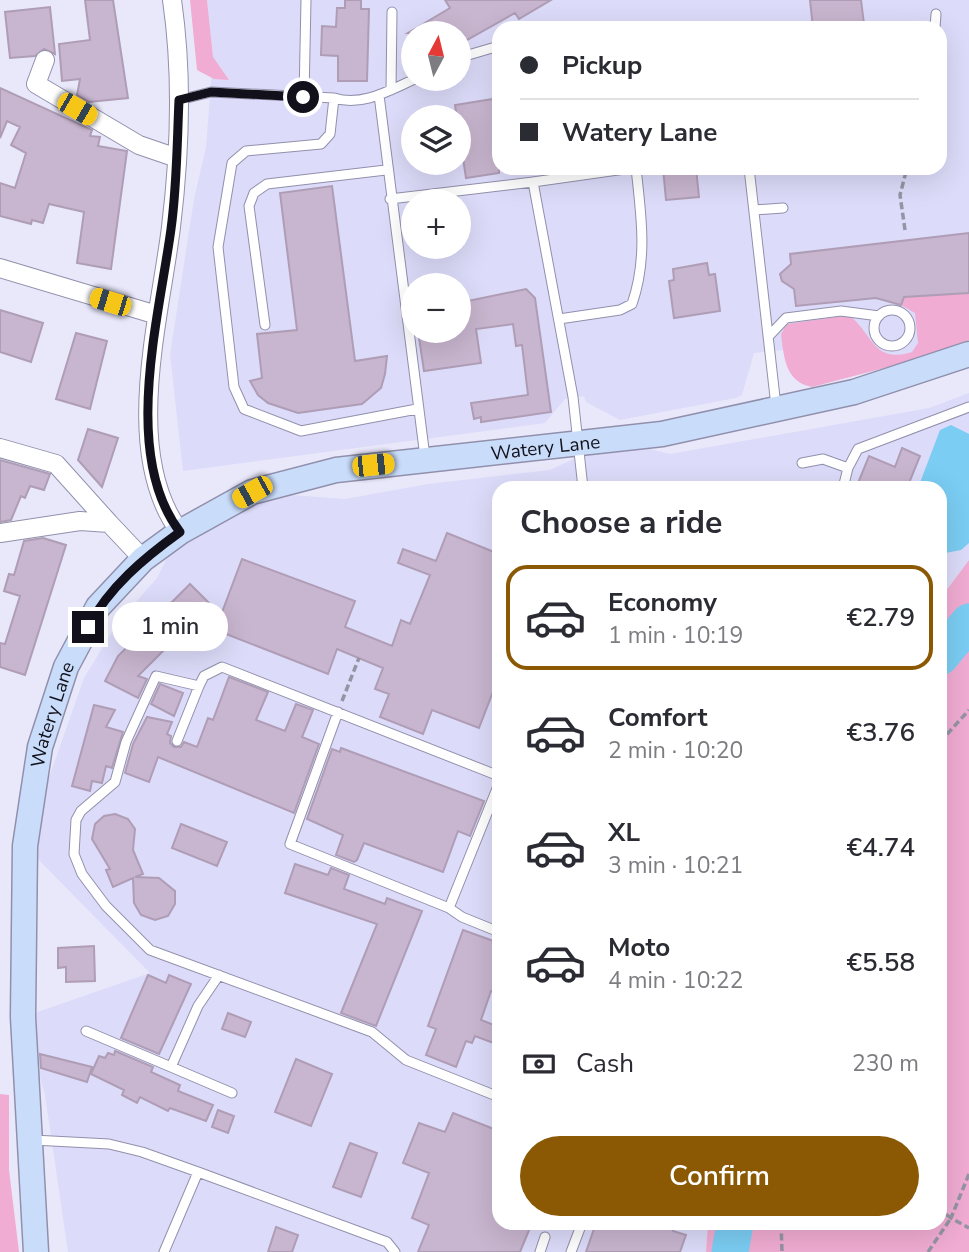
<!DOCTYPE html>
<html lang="en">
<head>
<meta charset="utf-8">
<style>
	body { margin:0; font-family:"Nunito Sans",sans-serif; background:#f2f2f3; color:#2b2b33; height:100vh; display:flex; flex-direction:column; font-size:26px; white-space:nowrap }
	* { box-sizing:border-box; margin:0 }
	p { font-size:23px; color:#7c7c81 }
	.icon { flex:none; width:38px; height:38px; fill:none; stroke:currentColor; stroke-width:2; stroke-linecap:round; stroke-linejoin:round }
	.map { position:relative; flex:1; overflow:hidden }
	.panel { position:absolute; left:492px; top:481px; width:455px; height:749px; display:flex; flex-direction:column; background:#fff; border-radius:21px; box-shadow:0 7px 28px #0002 }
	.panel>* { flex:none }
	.top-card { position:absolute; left:492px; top:21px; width:455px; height:154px; border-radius:21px; box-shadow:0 7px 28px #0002; display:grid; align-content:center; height:154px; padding:0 28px; background:#fff }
	.needle { width:46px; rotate:7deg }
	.controls { position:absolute; left:401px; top:21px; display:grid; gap:14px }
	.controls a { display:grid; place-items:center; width:70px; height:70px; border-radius:50%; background:#fff; box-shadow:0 7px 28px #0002; font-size:35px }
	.end { position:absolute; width:32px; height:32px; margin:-16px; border:9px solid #12111b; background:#fff; box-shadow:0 0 0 4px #fff }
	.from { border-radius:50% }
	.bubble { position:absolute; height:49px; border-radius:24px; background:#fff; box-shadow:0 7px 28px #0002; font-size:23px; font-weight:600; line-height:49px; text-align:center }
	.car { position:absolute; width:21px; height:42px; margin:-21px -10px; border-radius:9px; box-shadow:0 0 5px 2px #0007; background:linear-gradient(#f5c518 24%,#345 0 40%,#f5c518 0 76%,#345 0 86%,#f5c518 0) }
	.top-card b { display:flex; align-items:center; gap:24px; height:66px; font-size:26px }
	.top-card b+b { border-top:2px solid #e1e1e2 }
	.top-card i { width:18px; height:18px; background:#2b2b33 }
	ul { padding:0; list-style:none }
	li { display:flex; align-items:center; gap:21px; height:105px; margin:0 14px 10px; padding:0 14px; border:4px solid transparent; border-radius:21px }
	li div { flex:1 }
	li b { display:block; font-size:26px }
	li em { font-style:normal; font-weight:600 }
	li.on { border-color:#8b5903 }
	li>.icon { width:63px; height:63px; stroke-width:1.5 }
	h2 { padding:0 28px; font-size:32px; line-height:84px }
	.pay { display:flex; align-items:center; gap:18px; height:77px; padding:0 28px; font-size:26px }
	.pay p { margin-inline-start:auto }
	.button { display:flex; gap:14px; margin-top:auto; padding:14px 28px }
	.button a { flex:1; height:80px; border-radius:42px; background:#8b5903; color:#fff; font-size:28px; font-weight:600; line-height:80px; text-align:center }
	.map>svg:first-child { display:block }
</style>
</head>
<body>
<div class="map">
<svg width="969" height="1252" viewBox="0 0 969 1252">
	<rect width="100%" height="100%" fill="#e9e8fb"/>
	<path fill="#dcdbf9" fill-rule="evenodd" d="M 207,0 L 969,0 L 969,330 L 928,348 L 859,368 L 783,350 L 754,353 L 742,395 L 736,398 L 620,420 L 586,402 L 584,396 L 565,399 L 545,423 L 183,471 L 170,355 L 194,199 L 206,147 L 213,57 ZM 499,28 L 940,28 L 940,168 L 499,168 ZM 413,33 L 458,33 L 458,79 L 413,79 ZM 413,117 L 458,117 L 458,163 L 413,163 ZM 413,201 L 458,201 L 458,247 L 413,247 ZM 413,285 L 458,285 L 458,331 L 413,331 Z
		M 969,393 L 969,560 L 940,599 L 940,488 L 499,488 L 499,1223 L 708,1223 L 706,1252 L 68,1252 L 45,1095 L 23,1017 L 150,973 L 25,846 L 84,678 L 118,622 L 157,578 L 180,532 L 252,492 L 345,499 L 428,484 L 550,470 L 614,440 L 670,454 L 929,408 Z"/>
	<path fill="#f0acd2" d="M 190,0 L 207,0 L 213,57 L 229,80 L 214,79 L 197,70 Z
		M 969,293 L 969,340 L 907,362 L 812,387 C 785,382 784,357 781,334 L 787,324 L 849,315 C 874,335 873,364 912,352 L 918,343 L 915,313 L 901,305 L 904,297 Z
		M 969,560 L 969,1252 L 706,1252 L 708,1223 L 940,1223 L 940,599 Z
		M 0,1094 L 9,1095 L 9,1170 L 19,1252 L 0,1252 Z"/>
	<path fill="#7bcdf3" d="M 951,425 L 969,434 L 969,543 L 961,550 L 940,554 L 940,488 L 918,488 L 940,430 Z"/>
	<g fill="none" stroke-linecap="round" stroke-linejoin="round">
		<path stroke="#7bcdf3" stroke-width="37" d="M 940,657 L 969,622
			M 730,1252 L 735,1223"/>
	</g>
	<path fill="#c8b5cf" stroke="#af9db6" stroke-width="2" d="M 85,0 L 113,0 L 128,98 L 89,102 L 77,95 L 80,79 L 62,81 L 59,44 L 90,40 Z
		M 345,0 L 361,0 L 361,9 L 369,9 L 367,81 L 338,81 L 338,56 L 321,55 L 322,26 L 336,27 L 337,8 L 345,8 Z
		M 445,0 L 551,0 L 519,19 L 515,13 L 458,45 L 458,33 L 408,33 L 450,8 Z
		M 810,0 L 861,0 L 864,24 L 813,28 Z
		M 50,7 L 55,54 L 44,49 L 35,56 L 10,58 L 5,12 Z
		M 0,88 L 92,130 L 90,136 L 100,137 L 98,146 L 127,151 L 111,269 L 77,263 L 84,212 L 49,204 L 43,223 L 32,220 L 31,224 L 0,216 L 0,183 L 15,188 L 26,153 L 11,145 L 20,127 L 7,121 L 0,138 Z
		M 499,98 L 499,173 L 466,178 L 455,105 Z
		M 663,168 L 696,168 L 699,197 L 666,200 Z
		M 332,186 L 355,361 L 387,356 L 385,374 L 381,388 L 362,404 L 298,413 L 268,403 L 258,395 L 250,381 L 262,378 L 257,334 L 297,330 L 280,193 Z
		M 969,233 L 969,293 L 904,297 L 901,305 L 876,298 L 796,306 L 794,289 L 782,281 L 780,274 L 791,264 L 790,254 Z
		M 707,263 L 709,275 L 715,274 L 720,311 L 674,318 L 669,281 L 674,280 L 673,269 Z
		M 526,289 L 535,298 L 551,412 L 481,422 L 481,417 L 474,419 L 471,403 L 528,395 L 522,345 L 516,346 L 513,324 L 476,329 L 481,363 L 424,371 L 418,331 L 458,331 L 458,303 Z
		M 0,310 L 43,323 L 31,362 L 0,352 Z
		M 76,333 L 107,341 L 90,409 L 56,399 Z
		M 88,429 L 118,438 L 102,487 L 78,460 Z
		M 902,448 L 920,456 L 907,488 L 856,488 L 869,456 L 895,467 Z
		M 0,460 L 50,474 L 44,490 L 30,486 L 25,498 L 21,496 L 11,520 L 0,522 Z
		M 447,533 L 499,554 L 499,676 L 479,728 L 432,710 L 423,734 L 380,717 L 389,694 L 375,689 L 383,668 L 337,649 L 328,674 L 193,621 L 138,676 L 147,679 L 138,698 L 105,681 L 118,656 L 190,584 L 221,615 L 242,559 L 355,601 L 345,627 L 392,646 L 401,620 L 410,624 L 430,575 L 398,563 L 403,549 L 436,561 Z
		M 43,538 L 66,545 L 25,675 L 0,667 L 0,643 L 5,644 L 20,596 L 4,591 L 9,574 L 14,575 L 24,541 Z
		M 229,677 L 268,692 L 256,720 L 285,731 L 296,704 L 313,710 L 302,737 L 319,744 L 294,813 L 158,757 L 149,782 L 125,773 L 133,744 L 147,717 L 172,722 L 167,734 L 171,736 L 170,743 L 174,747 L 181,747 L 184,742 L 197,747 L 208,718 L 213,720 Z
		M 160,684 L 183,693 L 174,716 L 151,704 Z
		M 94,705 L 115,710 L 106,727 L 123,732 L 112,768 L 106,766 L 102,783 L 92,781 L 90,791 L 72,786 Z
		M 341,748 L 484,801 L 470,836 L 458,831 L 443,872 L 364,843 L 357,860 L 354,862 L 336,855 L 343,835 L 307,819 L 332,749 L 340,752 Z
		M 115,814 L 128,819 L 135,829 L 133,850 L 143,874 L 135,877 L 159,878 L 175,891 L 175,904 L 168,916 L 155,920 L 141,915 L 134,903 L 133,878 L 113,887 L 106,870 L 110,869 L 92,839 L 95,824 L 104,816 Z
		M 181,824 L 227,842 L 217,866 L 172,848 Z
		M 295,864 L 328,875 L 331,868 L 349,875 L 344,889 L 385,904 L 387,898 L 422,911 L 376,1026 L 341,1013 L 377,924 L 285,893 Z
		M 463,930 L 499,943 L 499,994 L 491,991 L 481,1020 L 499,1027 L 499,1045 L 475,1036 L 472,1043 L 466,1041 L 456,1067 L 426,1055 L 436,1029 L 428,1026 Z
		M 94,946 L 95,981 L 66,982 L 66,967 L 58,968 L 58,948 Z
		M 148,975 L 166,983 L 169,975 L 191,984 L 159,1054 L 121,1038 Z
		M 228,1013 L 251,1022 L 245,1037 L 222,1029 Z
		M 115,1051 L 153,1067 L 151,1072 L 180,1085 L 178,1091 L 213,1105 L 206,1121 L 170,1108 L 168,1111 L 140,1097 L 137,1103 L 122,1095 L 124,1090 L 91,1074 L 99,1056 L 105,1058 L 108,1053 L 114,1055 Z
		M 40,1054 L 92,1067 L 87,1082 L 41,1068 Z
		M 296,1059 L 332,1074 L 311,1126 L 275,1112 Z
		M 218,1110 L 234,1116 L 228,1133 L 212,1127 Z
		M 453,1113 L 499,1131 L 499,1223 L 532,1223 L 520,1252 L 418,1252 L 429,1225 L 412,1218 L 429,1173 L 403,1163 L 419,1123 L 445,1132 Z
		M 350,1143 L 377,1153 L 361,1197 L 333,1187 Z
		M 596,1223 L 676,1223 L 673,1231 L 686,1235 L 680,1252 L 586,1252 Z
		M 276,1227 L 298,1235 L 292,1252 L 268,1252 Z"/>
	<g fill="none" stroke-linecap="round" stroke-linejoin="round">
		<defs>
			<path id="lane" d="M 935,28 L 936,14
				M 458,58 L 499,46
				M 391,90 L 392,12
				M 379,95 L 425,457
				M 304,97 L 306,0
				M 334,98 L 330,134 L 321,144 L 246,151 L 232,163 L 218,247 L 234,387 L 244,409 L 301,431 L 417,409
				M 179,100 L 211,92 L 334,98 C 362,107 390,90 415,79
				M 749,168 L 776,406
				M 390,199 L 533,182
				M 754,210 L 783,208
				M874 328a18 18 0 1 1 36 0a18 18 0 1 1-36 0Z
				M 559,319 L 620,310 L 632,304 C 648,258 641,215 636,168
				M 265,325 L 249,206 L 254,193 L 267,184 L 386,170
				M 768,337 L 786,318 L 841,311 L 879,316
				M 802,463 L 823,459 L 848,468 L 858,449 L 969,407
				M 583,488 L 573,397 L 533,182 L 632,168
				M 843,488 L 848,468
				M 338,712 L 290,844 L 449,908
				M 177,741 L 199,686
				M 499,775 L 498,786 L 449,908 L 462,917 L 499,932
				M 499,776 L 222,667 L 204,676 L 199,686 L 156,676 L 126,742 L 115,782 L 81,811 L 76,820 L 74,854 L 82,874 L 106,906 L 150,950 L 372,1032 L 406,1060 L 499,1097
				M 86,1031 L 171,1067 L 198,1006 L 219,975
				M 171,1067 L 232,1093
				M 33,1140 L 109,1144 L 142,1152 L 198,1172 L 164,1252
				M 198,1172 L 387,1242 L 395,1252
				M 540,1252 L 545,1237
				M 571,1252 L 582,1223"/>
			<path id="street" d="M 172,0 C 183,75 180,153 171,227 C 160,318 121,453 180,532
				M 45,60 L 36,84 L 139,145 L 177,158
				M 0,268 L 157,315
				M 0,448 L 56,464 L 109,523
				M 0,533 L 80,521 L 109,523 L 143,559"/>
			<g id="secondary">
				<path id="s1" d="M 36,1252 L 23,1017 L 25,846 L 40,747 L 66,667 L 98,607 L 143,559 L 180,532 L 252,492 L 336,470 L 662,434 L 854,392 L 969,354"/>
			</g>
		</defs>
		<use href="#lane" stroke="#9190ac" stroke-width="11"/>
		<use href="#street" stroke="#9190ac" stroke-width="20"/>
		<use href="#secondary" stroke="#9190ac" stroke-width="27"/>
		<path stroke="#9594a4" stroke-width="3.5" stroke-dasharray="7 3.5" stroke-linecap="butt" d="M 905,230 L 900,195 L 907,168
			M 342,701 L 359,658
			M 940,742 L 969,710
			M 969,1174 L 951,1218 L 969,1228
			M 781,1223 L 782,1252
			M 928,1252 L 951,1218 L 940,1210"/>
		<use href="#lane" stroke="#fff" stroke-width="9"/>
		<use href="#street" stroke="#fff" stroke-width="18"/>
		<use href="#secondary" stroke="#c9ddfb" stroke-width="24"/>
	</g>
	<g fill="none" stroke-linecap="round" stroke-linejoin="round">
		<path stroke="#12111b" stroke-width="9" d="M 88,627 C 109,587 144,558 180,532 C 121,455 159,318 171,229 C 177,186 177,143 179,100 L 211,92 L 303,97"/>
	</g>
	<g text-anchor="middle" stroke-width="5" stroke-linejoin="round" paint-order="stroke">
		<g font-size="19" fill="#12111b" stroke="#e9e8fb">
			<text dy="7" stroke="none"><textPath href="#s1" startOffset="1150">Watery Lane</textPath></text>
			<text dy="7" stroke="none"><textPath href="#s1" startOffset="541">Watery Lane</textPath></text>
		</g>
	</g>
</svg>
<div class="controls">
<a><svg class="needle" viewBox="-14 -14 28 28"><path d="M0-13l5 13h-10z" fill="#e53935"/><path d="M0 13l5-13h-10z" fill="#7c7c81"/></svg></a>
<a><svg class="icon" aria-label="layers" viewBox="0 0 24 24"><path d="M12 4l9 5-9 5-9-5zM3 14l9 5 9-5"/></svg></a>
<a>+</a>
<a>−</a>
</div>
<i class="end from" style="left:303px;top:97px"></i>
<i class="end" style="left:88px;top:627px"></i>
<div class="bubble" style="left:112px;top:602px;width:116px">1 min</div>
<i class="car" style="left:77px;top:109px;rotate:120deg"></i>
<i class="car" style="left:110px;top:302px;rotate:287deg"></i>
<i class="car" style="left:373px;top:465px;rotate:84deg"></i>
<i class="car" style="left:252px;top:492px;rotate:241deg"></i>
<div class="top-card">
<b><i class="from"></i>Pickup</b>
<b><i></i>Watery Lane</b>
</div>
<section class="panel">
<h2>Choose a ride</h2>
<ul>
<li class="on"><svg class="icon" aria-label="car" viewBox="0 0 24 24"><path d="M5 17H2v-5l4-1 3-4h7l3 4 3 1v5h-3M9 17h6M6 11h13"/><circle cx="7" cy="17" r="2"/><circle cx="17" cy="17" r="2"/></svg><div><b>Economy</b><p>1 min · 10:19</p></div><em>€2.79</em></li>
<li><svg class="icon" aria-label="car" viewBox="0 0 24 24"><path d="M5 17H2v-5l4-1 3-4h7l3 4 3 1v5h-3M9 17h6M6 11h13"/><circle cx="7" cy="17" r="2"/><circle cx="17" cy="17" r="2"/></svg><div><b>Comfort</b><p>2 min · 10:20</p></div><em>€3.76</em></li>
<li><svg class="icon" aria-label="car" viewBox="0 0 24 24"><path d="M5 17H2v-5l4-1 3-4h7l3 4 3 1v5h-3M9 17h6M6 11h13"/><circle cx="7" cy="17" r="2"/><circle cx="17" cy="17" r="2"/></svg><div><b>XL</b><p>3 min · 10:21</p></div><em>€4.74</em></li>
<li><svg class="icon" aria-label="car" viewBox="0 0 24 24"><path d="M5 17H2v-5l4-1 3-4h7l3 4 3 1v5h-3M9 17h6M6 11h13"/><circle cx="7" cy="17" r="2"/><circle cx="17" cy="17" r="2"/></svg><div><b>Moto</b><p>4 min · 10:22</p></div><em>€5.58</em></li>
</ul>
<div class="pay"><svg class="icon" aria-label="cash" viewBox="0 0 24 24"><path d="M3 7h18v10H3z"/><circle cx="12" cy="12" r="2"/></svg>Cash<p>230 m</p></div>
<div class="button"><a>Confirm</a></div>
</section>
</div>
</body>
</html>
